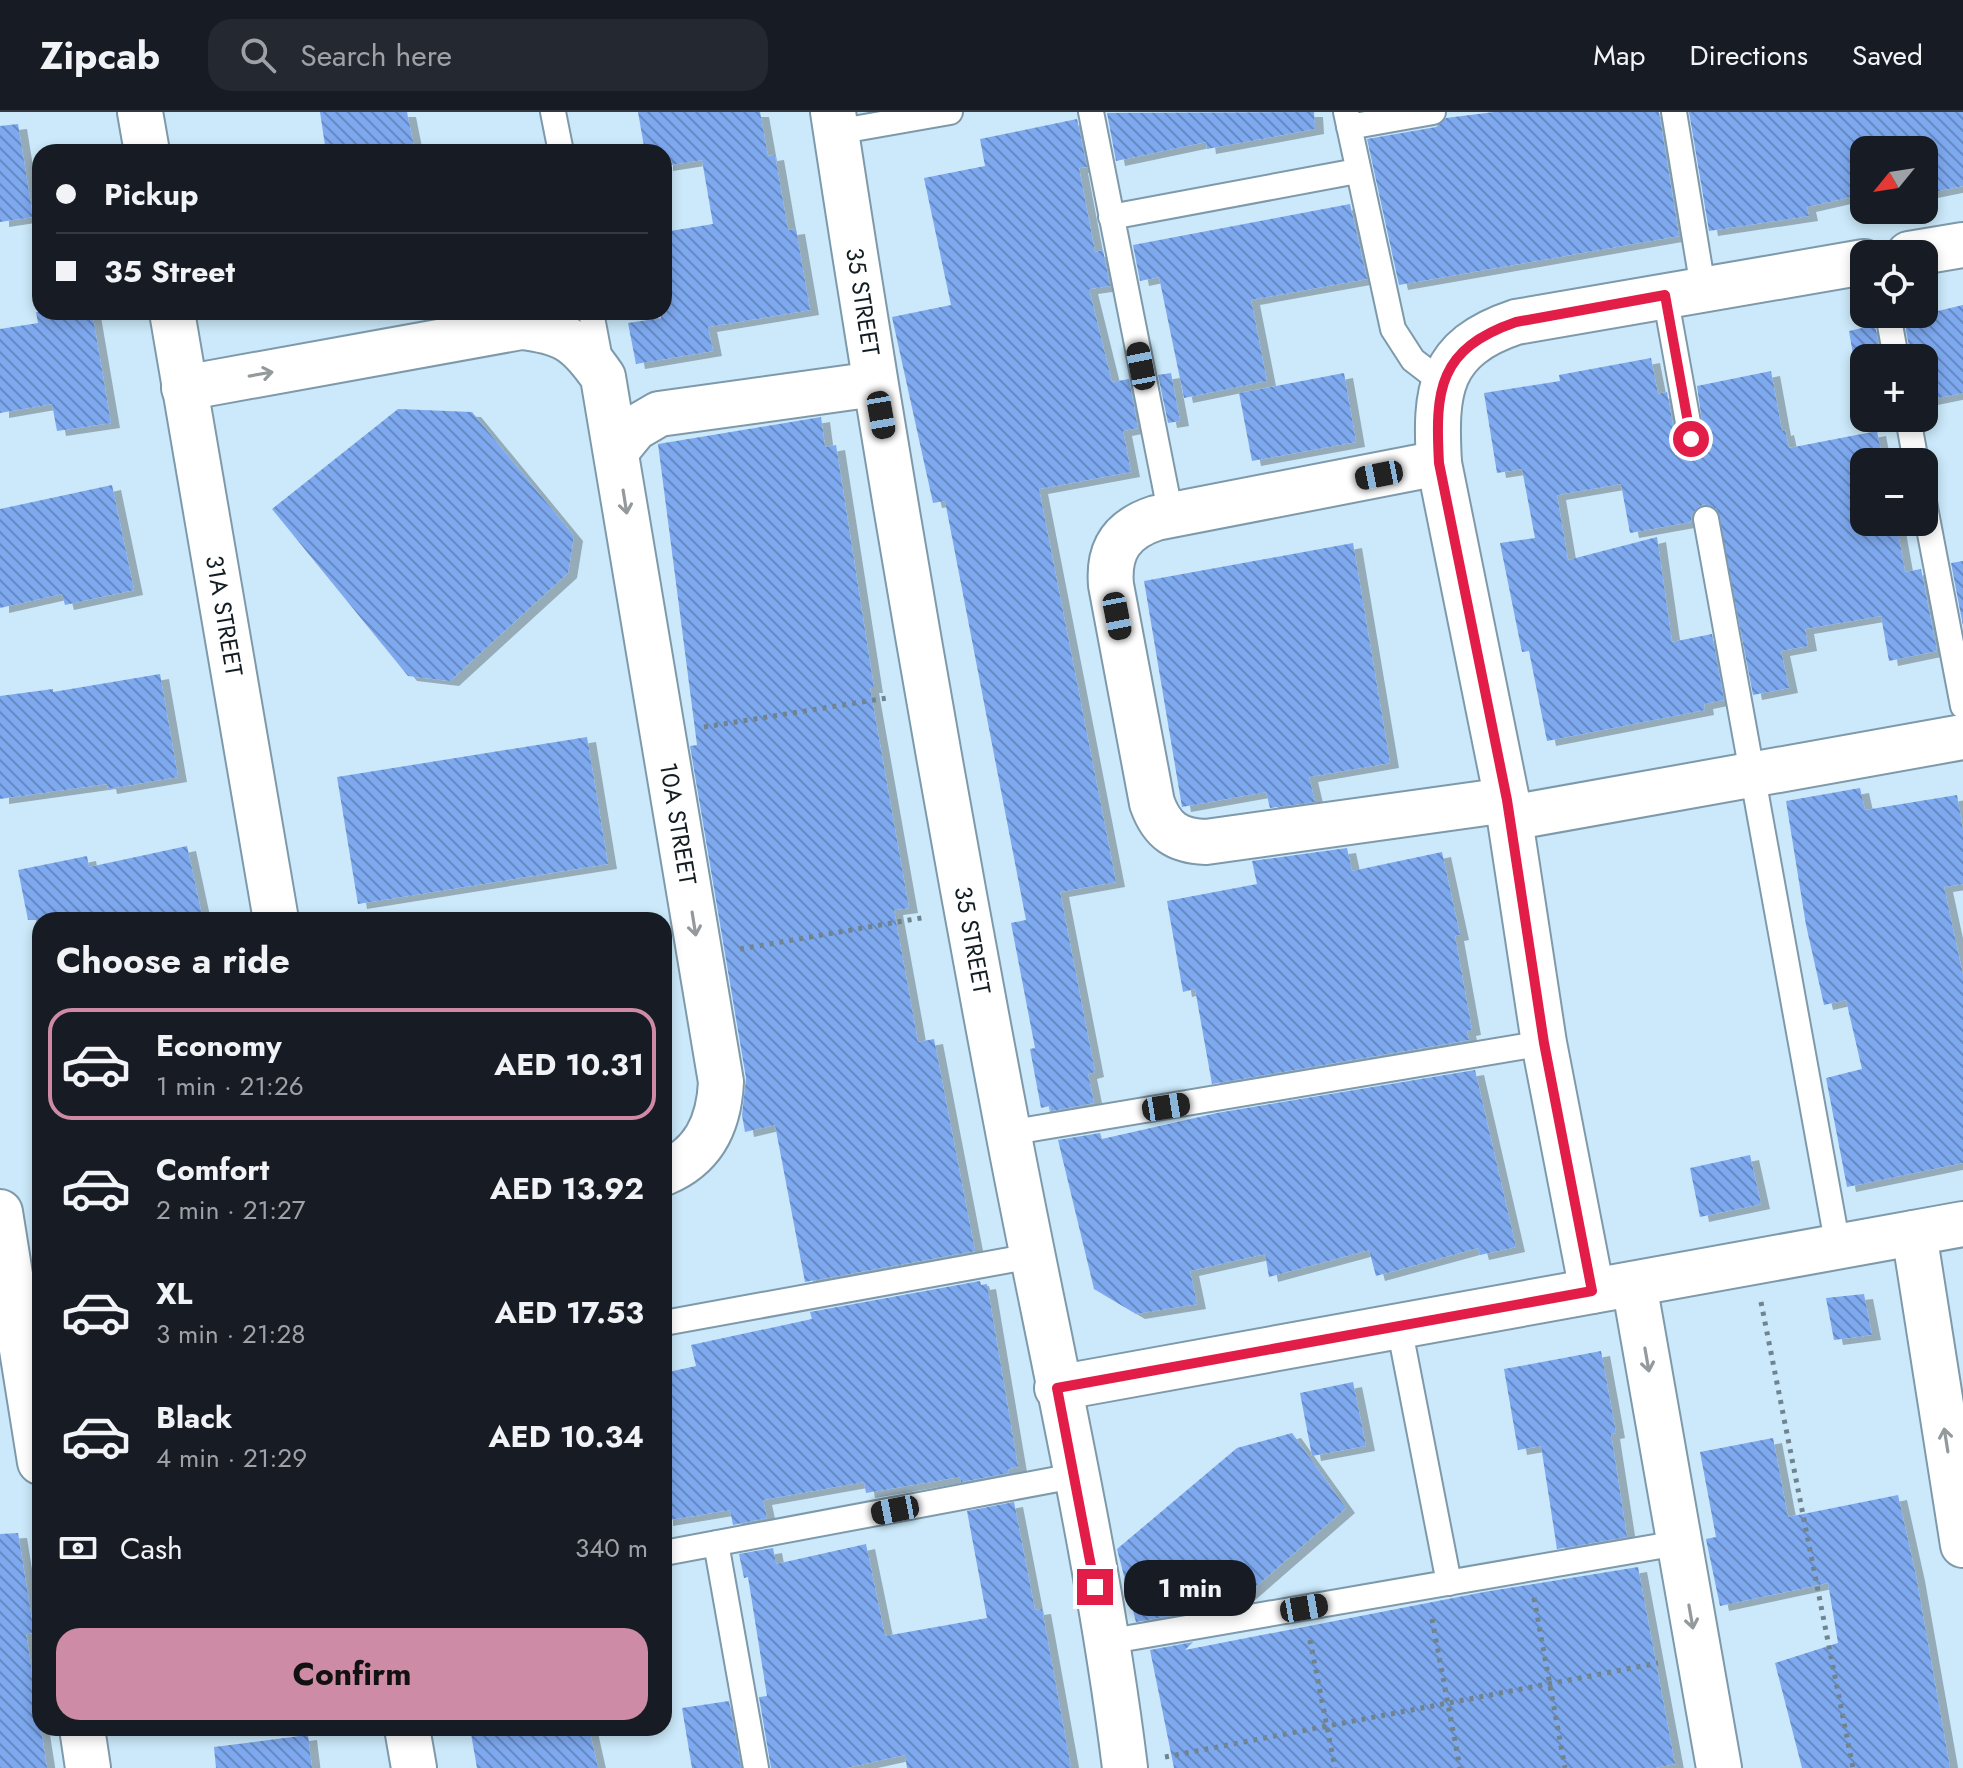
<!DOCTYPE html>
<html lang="en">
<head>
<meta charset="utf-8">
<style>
	body { margin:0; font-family:Jost,sans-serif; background:#242831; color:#f1f3f6; height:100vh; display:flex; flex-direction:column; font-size:30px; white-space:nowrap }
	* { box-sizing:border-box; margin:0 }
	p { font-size:26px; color:#9ea1a6 }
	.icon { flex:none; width:44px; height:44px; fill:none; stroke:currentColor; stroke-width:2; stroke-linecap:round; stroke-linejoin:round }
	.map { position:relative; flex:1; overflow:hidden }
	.sheet { position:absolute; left:32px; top:800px; width:640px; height:824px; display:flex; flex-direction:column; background:#171b24; border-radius:24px; box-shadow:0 4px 12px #0003 }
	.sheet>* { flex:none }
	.guide { position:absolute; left:32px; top:32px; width:640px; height:176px; border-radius:24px; box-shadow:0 4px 12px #0003; display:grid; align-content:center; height:176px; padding:0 24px; background:#171b24 }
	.needle { width:52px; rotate:240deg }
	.tools { position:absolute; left:1850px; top:24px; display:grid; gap:16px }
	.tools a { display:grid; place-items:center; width:88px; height:88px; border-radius:16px; background:#171b24; box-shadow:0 4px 12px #0003; font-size:40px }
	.end { position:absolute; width:36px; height:36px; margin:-18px; border:10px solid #e11d48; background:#fff; box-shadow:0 0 0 4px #fff }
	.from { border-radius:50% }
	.bubble { position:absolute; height:56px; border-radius:24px; background:#171b24; box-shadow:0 4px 12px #0003; font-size:26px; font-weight:700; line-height:56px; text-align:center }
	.car { position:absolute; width:24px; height:48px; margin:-24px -12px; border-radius:10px; box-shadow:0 0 6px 2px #0007; background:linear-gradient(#222 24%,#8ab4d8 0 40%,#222 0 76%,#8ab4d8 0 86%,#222 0) }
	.guide b { display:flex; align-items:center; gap:28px; height:76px; font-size:30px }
	.guide b+b { border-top:2px solid #363941 }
	.guide i { width:20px; height:20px; background:#f1f3f6 }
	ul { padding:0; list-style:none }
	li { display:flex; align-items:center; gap:24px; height:112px; margin:0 16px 12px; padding:0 8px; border:4px solid transparent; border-radius:24px }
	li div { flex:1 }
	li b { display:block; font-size:30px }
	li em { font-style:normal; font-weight:700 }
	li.on { border-color:#ce8ba6 }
	li>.icon { width:72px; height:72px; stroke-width:1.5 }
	h2 { padding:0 24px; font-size:36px; line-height:96px }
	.pay { display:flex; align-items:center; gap:20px; height:88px; padding:0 24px; font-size:30px }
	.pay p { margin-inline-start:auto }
	.primary-button { display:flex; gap:16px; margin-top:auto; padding:16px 24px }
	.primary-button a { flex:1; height:92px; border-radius:24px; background:#ce8ba6; color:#111; font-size:32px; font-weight:700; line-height:92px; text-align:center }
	header { display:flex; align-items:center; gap:48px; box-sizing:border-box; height:112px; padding:0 40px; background:#171b24; border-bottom:2px solid #363941 }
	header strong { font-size:38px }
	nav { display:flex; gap:44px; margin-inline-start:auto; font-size:28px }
	.search { width:560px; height:72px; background:#242831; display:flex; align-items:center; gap:20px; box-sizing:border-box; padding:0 28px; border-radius:24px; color:#9ea1a6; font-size:30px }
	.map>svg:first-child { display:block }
</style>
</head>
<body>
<header>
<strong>Zipcab</strong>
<div class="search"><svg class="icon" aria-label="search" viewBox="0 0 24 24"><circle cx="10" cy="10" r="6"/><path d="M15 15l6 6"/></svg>Search here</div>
<nav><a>Map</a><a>Directions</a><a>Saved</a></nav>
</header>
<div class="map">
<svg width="1963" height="1656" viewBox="0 0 1963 1656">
	<defs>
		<pattern id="building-back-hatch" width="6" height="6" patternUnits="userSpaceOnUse" patternTransform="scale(2)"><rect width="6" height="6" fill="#7ea9ef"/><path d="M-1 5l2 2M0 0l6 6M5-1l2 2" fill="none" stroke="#6689c1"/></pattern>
		<filter id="shadow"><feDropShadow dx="9" dy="5" stdDeviation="0" flood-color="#0004"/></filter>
	</defs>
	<rect width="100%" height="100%" fill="#cbe9fa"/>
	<path fill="url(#building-back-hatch)" filter="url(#shadow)" d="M 320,0 L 407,0 L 415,40 L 326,40 Z
		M 638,0 L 760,0 L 768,44 L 775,43 L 788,118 L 796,117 L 810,198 L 708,215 L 713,239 L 636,252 L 628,211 L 661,206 L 660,200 L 664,200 L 664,120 L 713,112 L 702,48 L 664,54 L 664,40 L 645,40 Z
		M 1314,0 L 1315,17 L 1207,37 L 1206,30 L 1116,49 L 1107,1 Z
		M 1494,0 L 1659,0 L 1679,124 L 1399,173 L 1367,27 L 1436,15 L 1446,6 Z
		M 1689,0 L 1963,0 L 1963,74 L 1924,82 L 1924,38 L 1864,38 L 1864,82 L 1807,95 L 1809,104 L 1709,119 Z
		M 1077,7 L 1087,55 L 1079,56 L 1095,140 L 1103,138 L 1110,174 L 1089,177 L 1112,270 L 1129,267 L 1138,316 L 1123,319 L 1131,360 L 1039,377 L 1116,770 L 1060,780 L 1095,960 L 1088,962 L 1094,991 L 1051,999 L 1050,994 L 1041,996 L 1030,937 L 1035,936 L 1011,811 L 1026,808 L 945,389 L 933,391 L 892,205 L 951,193 L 924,66 L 985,54 L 980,27 Z
		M 18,12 L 33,105 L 0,110 L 0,14 Z
		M 1350,92 L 1367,167 L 1251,188 L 1267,269 L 1184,286 L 1159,165 L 1140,169 L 1133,133 Z
		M 1963,193 L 1963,281 L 1924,289 L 1924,246 L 1911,246 L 1904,207 Z
		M 36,200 L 92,200 L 111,311 L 57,319 L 52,292 L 0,301 L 0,217 L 38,211 Z
		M 1875,213 L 1881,246 L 1864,246 L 1863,302 L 1849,219 Z
		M 1651,246 L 1658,282 L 1667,280 L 1676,330 L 1687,341 L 1700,339 L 1705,331 L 1697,274 L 1771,259 L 1782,319 L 1785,318 L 1789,336 L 1877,319 L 1883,350 L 1864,350 L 1864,410 L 1896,410 L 1905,460 L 1921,457 L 1937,539 L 1889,549 L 1881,504 L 1805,517 L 1808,534 L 1781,539 L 1789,576 L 1753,583 L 1717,397 L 1703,392 L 1692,401 L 1691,410 L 1630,421 L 1621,372 L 1557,383 L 1568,448 L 1657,425 L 1672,530 L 1712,522 L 1724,588 L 1704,592 L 1705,598 L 1547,629 L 1529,539 L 1522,540 L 1500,431 L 1535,426 L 1522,357 L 1497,361 L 1484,281 L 1560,269 L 1559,263 Z
		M 1171,261 L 1180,309 L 1168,311 L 1158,263 Z
		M 1344,261 L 1356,330 L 1252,349 L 1239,281 Z
		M 398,297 L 472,300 L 574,424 L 568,461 L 450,569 L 408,564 L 272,397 Z
		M 821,305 L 825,335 L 836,333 L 874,576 L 870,576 L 909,796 L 894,798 L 918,930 L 934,927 L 975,1139 L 805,1170 L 775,1013 L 745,1020 L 742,1003 L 746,966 L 690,634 L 697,633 L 658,332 Z
		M 112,373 L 134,478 L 65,493 L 62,482 L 0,496 L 0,397 Z
		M 1353,431 L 1390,651 L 1309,665 L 1315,690 L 1270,696 L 1266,680 L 1182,695 L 1144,469 Z
		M 1963,449 L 1963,514 L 1951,451 Z
		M 160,562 L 178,665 L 108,677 L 107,672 L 0,687 L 0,584 L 53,577 L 53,580 Z
		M 587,625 L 608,752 L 358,792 L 337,665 Z
		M 1860,676 L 1865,698 L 1957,683 L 1963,718 L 1963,772 L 1944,775 L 1963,863 L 1963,1051 L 1847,1075 L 1826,966 L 1862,957 L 1846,888 L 1824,893 L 1806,813 L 1786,689 Z
		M 187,734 L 203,808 L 28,808 L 18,758 L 87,744 L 89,755 Z
		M 1347,736 L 1352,759 L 1442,740 L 1460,823 L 1455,824 L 1472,918 L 1467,919 L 1469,928 L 1212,972 L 1195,877 L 1183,880 L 1167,789 L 1257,772 L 1252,749 Z
		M 1475,958 L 1516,1135 L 1480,1143 L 1478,1136 L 1376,1164 L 1369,1138 L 1269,1165 L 1265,1142 L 1190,1159 L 1197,1192 L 1136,1202 L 1094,1177 L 1058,1028 L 1100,1021 L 1102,1027 L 1217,1001 Z
		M 1750,1043 L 1761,1092 L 1700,1105 L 1690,1056 Z
		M 980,1169 L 981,1173 L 987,1172 L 1018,1355 L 1008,1357 L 1009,1361 L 961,1370 L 960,1365 L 866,1381 L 864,1370 L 763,1388 L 767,1406 L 733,1413 L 730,1398 L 664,1409 L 664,1261 L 696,1254 L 691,1233 L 812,1207 L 810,1200 Z
		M 1864,1182 L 1872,1223 L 1834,1228 L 1826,1186 Z
		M 1601,1239 L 1616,1321 L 1611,1322 L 1627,1425 L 1557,1437 L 1541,1334 L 1518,1338 L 1504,1257 Z
		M 1353,1270 L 1366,1334 L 1312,1344 L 1300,1281 Z
		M 1292,1321 L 1346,1396 L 1236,1492 L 1136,1510 L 1117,1437 L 1237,1336 Z
		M 1773,1326 L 1788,1405 L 1898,1383 L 1916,1464 L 1950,1656 L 1802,1656 L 1775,1551 L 1838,1531 L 1828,1471 L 1720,1494 L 1706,1427 L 1716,1425 L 1700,1340 Z
		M 1014,1390 L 1035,1498 L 1042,1497 L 1071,1656 L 907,1656 L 905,1643 L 846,1656 L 771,1656 L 759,1585 L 767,1584 L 748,1465 L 744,1466 L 739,1442 L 773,1436 L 776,1452 L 866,1432 L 885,1524 L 987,1506 L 967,1399 Z
		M 18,1421 L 34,1521 L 26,1522 L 47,1656 L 0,1656 L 0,1422 Z
		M 1638,1455 L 1675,1652 L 1654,1656 L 1174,1656 L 1150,1538 L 1193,1530 L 1185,1538 L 1484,1480 Z
		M 729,1589 L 741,1656 L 692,1656 L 682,1596 Z
		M 470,1616 L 589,1616 L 598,1656 L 477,1656 Z
		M 308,1623 L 312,1656 L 216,1656 L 214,1635 Z"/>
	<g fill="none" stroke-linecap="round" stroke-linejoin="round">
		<defs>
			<path id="lane" d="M 553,0 L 561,40
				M 1091,0 L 1171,404
				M 1346,0 L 1393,217 L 1413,248 L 1443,271
				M 1674,0 L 1703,176
				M 1349,15 L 1433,0
				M 836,20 L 950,0
				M 1111,105 L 1357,59
				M 1665,183 L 1691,327
				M 591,200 L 601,253
				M 1888,202 L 1896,246
				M 1908,306 L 1916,350
				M 1924,390 L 1963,594
				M 1706,407 L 1838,1135
				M 1008,1021 L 1544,931
				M 664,1211 L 1032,1144
				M 1399,1214 L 1449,1471
				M 716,1431 L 756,1656
				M 664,1441 L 1074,1364
				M 1106,1530 L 1678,1431"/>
			<g id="street">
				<path d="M 140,0 L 147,40"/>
				<path id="s1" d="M 833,0 C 885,342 944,684 1009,1024 C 1049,1234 1099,1444 1125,1656"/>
				<path d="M 1909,142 L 1963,133"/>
				<path id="s2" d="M 172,200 L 276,808"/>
				<path id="s3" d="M 184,276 L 521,215 C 565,220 578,229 603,265 L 721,970 C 719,1012 704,1044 664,1061"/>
				<path d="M 617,338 L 635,316 L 659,302 L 875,272"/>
				<path d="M 1439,351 L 1156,406 C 1122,417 1108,438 1111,473 L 1152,691 C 1162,719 1177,729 1206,730 L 1507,688"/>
				<path d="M 1510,706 L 1963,625"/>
				<path d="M 0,1100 L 40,1350"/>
				<path d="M 1914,1121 L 1963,1433"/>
				<path d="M 1634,1172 L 1719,1656"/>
				<path d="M 1592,1179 L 1544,931 L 1507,688 L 1439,351 C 1435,279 1438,236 1516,210 L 1864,150"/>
				<path d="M 1057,1276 L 1963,1112"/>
				<path d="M 82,1616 L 88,1656"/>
				<path d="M 407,1616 L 414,1656"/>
			</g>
		</defs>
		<use href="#lane" stroke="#7e9aaa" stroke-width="28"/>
		<use href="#street" stroke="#7e9aaa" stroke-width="48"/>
		<path stroke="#708490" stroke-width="5" stroke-dasharray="4 6" stroke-linecap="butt" d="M 704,615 L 887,586
			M 740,837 L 927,805
			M 1761,1190 L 1853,1656
			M 1534,1486 L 1565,1656
			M 1432,1507 L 1460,1656
			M 1310,1528 L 1335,1656
			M 1165,1645 L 1658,1551"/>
		<use href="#lane" stroke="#fff" stroke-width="24"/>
		<use href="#street" stroke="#fff" stroke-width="44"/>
	</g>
	<defs><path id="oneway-shaft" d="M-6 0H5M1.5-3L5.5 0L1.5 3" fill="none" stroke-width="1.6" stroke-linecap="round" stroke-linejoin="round" transform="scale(2)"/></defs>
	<g stroke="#94999c">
		<use href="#oneway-shaft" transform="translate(261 262) rotate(-10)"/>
		<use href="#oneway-shaft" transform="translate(625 390) rotate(81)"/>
		<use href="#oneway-shaft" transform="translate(694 812) rotate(81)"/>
		<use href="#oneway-shaft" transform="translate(1647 1248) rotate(80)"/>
		<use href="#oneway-shaft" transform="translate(1946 1328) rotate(-99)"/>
		<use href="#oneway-shaft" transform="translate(1691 1505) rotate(80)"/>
	</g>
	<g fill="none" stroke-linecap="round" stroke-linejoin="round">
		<path stroke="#e11d48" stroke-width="10" d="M 1095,1475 L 1057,1276 L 1592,1179 L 1544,931 L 1507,688 L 1439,351 C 1435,278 1438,237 1516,210 L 1665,183 L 1691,327"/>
	</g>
	<g text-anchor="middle" stroke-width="8" stroke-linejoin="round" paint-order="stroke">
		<g font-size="24" fill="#121d23" stroke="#fff">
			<text dy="8" stroke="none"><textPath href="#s1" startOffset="192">35 STREET</textPath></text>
			<text dy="8" stroke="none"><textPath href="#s2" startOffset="308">31A STREET</textPath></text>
			<text dy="8" stroke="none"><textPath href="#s3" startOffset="896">10A STREET</textPath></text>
			<text dy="8" stroke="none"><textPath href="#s1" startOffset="840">35 STREET</textPath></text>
		</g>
	</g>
</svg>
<div class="tools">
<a><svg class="needle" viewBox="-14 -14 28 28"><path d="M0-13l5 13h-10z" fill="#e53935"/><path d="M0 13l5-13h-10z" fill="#9ea1a6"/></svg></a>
<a><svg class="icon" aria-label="locate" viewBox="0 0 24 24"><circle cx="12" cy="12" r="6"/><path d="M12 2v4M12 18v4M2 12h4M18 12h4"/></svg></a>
<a>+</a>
<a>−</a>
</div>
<i class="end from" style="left:1691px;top:327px"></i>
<i class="end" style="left:1095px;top:1475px"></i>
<div class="bubble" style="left:1124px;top:1448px;width:132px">1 min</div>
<i class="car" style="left:1141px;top:254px;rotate:349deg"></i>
<i class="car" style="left:881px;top:303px;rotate:170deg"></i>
<i class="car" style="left:1379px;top:363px;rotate:259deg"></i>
<i class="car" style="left:1117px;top:504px;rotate:169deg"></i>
<i class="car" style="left:1166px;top:995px;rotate:81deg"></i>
<i class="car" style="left:895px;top:1398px;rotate:259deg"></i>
<i class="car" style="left:1304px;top:1496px;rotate:80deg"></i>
<div class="guide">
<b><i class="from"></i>Pickup</b>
<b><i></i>35 Street</b>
</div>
<section class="sheet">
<h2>Choose a ride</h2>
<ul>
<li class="on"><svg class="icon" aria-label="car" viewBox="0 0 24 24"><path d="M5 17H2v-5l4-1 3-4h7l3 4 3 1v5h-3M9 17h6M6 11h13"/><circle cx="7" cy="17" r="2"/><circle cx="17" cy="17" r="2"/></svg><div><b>Economy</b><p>1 min · 21:26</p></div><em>AED 10.31</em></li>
<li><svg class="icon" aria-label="car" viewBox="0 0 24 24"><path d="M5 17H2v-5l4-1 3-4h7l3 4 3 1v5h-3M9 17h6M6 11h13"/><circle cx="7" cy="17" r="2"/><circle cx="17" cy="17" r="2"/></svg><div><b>Comfort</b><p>2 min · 21:27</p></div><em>AED 13.92</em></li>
<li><svg class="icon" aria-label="car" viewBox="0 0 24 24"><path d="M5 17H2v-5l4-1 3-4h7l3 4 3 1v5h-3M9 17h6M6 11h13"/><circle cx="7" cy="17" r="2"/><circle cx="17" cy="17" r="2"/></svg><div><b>XL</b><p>3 min · 21:28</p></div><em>AED 17.53</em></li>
<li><svg class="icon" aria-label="car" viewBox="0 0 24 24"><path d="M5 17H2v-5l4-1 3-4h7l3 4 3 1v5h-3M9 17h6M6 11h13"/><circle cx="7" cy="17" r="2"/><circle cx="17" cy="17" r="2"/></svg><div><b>Black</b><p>4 min · 21:29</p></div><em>AED 10.34</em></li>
</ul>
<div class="pay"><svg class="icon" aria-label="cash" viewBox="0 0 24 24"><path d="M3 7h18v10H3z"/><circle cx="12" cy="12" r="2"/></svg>Cash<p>340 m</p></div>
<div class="primary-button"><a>Confirm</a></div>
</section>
</div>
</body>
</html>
